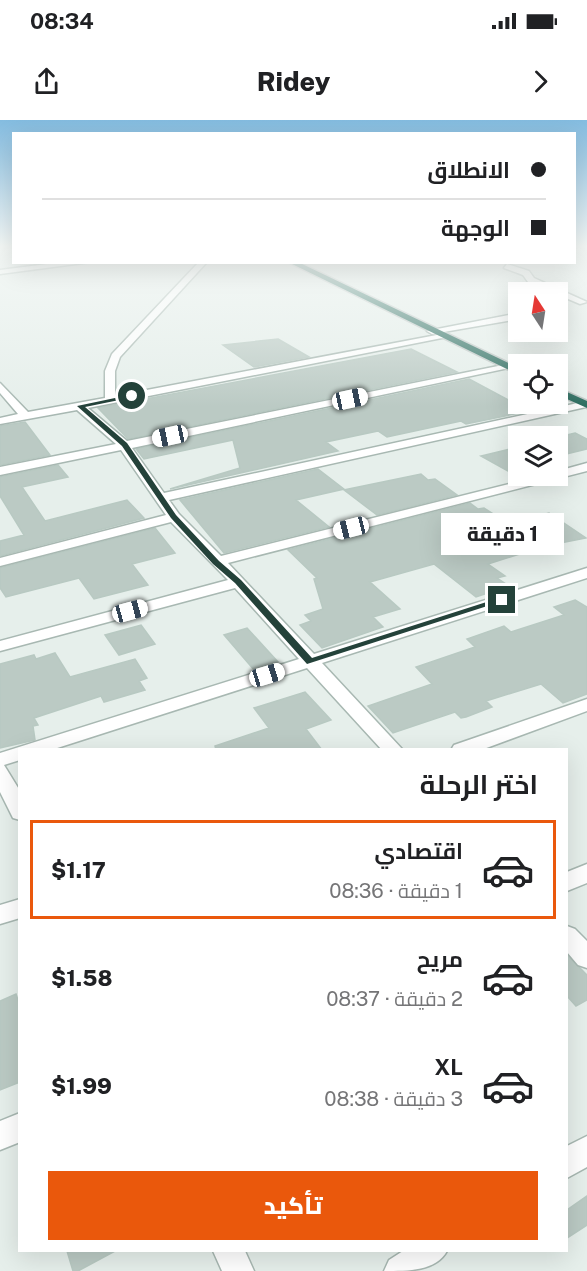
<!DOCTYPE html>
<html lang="ar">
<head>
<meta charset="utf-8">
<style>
	body { margin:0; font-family:"Public Sans",Cairo,sans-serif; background:#f2f2f2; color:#202124; direction:rtl; height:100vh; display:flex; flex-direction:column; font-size:22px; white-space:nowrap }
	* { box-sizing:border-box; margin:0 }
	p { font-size:20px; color:#757577 }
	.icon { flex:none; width:33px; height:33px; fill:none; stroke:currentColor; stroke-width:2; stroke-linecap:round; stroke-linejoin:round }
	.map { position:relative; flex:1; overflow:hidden; direction:ltr }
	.sheet { position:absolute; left:18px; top:628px; width:550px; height:504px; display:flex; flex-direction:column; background:#fff; border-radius:0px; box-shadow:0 6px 24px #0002; direction:rtl }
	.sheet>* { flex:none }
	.top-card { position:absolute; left:12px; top:12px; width:564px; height:132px; border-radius:0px; box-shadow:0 6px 24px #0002; direction:rtl; display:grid; align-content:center; height:132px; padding:0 30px; background:#fff }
	.needle { width:39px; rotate:348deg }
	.fabs { position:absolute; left:508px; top:162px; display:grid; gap:12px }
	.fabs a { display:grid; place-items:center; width:60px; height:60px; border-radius:0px; background:#fff; box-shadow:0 6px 24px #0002; font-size:30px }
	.end { position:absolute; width:27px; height:27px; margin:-14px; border:8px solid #24423a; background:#fff; box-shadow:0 0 0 3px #fff }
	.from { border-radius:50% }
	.bubble { position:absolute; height:42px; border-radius:0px; background:#fff; box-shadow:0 6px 24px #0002; font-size:20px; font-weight:800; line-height:42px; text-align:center; direction:rtl }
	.car { position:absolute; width:18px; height:36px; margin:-18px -9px; border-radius:8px; box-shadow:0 0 4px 2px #0007; background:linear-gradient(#fff 24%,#345 0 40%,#fff 0 76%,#345 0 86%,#fff 0) }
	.top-card b { display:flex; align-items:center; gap:21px; height:57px; font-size:22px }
	.top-card b+b { border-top:2px solid #e0e0e0 }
	.top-card i { width:15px; height:15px; background:#202124 }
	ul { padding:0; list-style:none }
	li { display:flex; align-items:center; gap:18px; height:99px; margin:0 12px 9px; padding:0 18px; border:3px solid transparent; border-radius:0px }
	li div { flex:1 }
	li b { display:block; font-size:22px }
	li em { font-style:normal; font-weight:800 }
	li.selected { border-color:#ea580c }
	li>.icon { width:54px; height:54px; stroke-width:1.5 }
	h2 { padding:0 30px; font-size:27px; line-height:72px }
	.button { display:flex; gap:12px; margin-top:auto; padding:12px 30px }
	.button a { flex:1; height:69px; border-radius:0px; background:#ea580c; color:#fff; font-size:24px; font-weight:800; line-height:69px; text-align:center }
	.status { display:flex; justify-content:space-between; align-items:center; height:42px; padding:0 30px; background:#fff; direction:ltr }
	.status svg { height:16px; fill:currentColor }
	header { display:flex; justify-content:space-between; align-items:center; height:78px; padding:0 30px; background:#fff; font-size:27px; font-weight:800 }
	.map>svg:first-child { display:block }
</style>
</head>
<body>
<div class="status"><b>08:34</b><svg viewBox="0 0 49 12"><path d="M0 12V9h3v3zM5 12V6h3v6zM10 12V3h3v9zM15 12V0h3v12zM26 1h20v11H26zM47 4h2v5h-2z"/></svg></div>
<header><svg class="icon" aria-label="forward" viewBox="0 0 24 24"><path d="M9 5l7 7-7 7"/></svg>Ridey<svg class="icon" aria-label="share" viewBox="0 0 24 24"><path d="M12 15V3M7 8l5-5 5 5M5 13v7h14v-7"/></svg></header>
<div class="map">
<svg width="587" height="1151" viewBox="0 0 587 1151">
	<rect width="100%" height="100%" fill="#e6efeb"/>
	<path fill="#bbcac4" stroke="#b8c9c2" stroke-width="1.5" d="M 278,219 L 309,237 L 254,247 L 223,225 Z
		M 411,229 L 457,252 L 128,319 L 98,288 Z
		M 469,259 L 529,291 L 466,304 L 461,301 L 387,317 L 378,311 L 326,322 L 338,331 L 170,369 L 240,348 L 233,320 L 144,339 L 136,329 Z
		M 25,302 L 50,335 L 0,345 L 0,306 Z
		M 575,313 L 587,319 L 587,329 L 558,336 L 558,317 Z
		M 519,327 L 519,357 L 481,336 Z
		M 58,345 L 68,357 L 22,367 L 45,401 L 127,380 L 144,398 L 0,436 L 0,421 L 24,415 L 0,376 L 0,357 Z
		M 318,349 L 344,369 L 296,380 L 329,407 L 224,433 L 180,380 Z
		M 421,354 L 428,360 L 435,359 L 457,375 L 377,395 L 344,370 Z
		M 470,383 L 478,389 L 484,388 L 504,401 L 512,399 L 515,402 L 549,393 L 586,418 L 545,426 L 488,444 L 505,456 L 497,458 L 509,466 L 476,477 L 434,444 L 370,462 L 400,489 L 373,497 L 383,507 L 322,528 L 300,505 L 311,501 L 305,495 L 323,489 L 314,459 L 317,458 L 288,430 Z
		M 155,408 L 175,433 L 132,444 L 148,465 L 94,479 L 79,458 L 6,477 L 0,468 L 0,448 Z
		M 575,480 L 587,487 L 587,574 L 563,583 L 541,564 L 486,581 L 492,587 L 466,597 L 461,598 L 455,592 L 393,613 L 368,586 L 432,564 L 416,547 L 475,527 L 467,519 L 504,506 L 511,512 L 564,495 L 554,487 Z
		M 141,505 L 155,524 L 119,535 L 105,515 Z
		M 247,508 L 278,542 L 254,550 L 224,515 Z
		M 55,533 L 70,557 L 135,539 L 147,558 L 139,561 L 145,570 L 104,582 L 101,576 L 34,598 L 38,605 L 33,606 L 35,620 L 0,628 L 0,544 L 34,535 L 36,539 Z
		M 305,572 L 331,600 L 306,609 L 322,630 L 216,630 L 215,626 L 269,608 L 254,588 Z
		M 567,835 L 587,855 L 587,880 L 576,886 L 567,876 Z
		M 16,874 L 20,886 L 20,962 L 0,970 L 0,881 Z
		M 587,1076 L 587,1105 L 567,1118 L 567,1090 Z
		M 67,1131 L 115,1131 L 78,1151 L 73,1151 Z"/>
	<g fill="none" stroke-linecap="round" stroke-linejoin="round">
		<defs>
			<path id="street" d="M 63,142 L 91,142 L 0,154 L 0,150 Z
				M 199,142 L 207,142 L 120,237 L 115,251 L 115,276 L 442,214 L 447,217 L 88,288 L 127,321 L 508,244 L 513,247 L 132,328 L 164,373 L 587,281 L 586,287 L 169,380 L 179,394 L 221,436 L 541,356 L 558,356 L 558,351 L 587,343 L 587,351 L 228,443 L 314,534 L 587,448 L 587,458 L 322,543 L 403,630 L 382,630 L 307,548 L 51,630 L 20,630 L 20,640 L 4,645 L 20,671 L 20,700 L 13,698 L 0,672 L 0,633 L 299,539 L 235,468 L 0,531 L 0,521 L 228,460 L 171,402 L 0,446 L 0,438 L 166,395 L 121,330 L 0,355 L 0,347 L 116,324 L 77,290 L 0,304 L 0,298 L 18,294 L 0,273 L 0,263 L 28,292 L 105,278 L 105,251 L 112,234 Z
				M 507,144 L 529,151 L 534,158 L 587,182 L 580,184 L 528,162 L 523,155 L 504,148 Z
				M 519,193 L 519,199 L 432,214 L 427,211 Z
				M 587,579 L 587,591 L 481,630 L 451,630 L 454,625 Z
				M 587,744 L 587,763 L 567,771 L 567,752 Z
				M 20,779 L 20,798 L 0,804 L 0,785 Z
				M 567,806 L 575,809 L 587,821 L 587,848 L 578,845 L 567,832 Z
				M 20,993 L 20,1022 L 0,1030 L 0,1001 Z
				M 587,1016 L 587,1047 L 567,1058 L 567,1026 Z
				M 213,1131 L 245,1131 L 254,1151 L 222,1151 Z
				M 403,1131 L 447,1131 C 436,1151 409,1151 384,1151 L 389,1140 Z"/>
			<path id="highway" d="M 288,142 L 298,142 L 519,248 L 519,255 Z
				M 558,268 L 587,281 L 587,288 L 558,275 Z"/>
		</defs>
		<use href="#street" stroke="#a8b8b2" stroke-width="3"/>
		<use href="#highway" stroke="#c2cac8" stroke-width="3"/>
		<use href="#street" fill="#fff" fill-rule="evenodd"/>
		<use href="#highway" fill="#2f6f62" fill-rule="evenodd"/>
	</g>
	<linearGradient id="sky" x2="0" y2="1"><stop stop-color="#84bce0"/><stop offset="0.44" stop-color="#f4f8f6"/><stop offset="1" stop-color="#f4f8f6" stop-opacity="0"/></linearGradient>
	<rect width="587" height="287" fill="url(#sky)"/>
	<path fill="#24423a" d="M 134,274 L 134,277 L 85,287 L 127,323 L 176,395 L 219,441 L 241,460 L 312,538 L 499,478 L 506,480 L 307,544 L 235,463 L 213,444 L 171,398 L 122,326 L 77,286 Z"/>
</svg>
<div class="fabs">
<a><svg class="needle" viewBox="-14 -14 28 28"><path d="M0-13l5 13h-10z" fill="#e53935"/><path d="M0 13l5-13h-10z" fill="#757577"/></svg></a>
<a><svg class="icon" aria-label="locate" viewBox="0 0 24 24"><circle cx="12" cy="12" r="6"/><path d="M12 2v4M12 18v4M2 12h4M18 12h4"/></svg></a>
<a><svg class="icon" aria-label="layers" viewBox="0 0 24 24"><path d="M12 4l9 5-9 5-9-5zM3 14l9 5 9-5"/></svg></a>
</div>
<i class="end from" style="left:132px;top:276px"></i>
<i class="end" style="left:502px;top:480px"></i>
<div class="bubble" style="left:441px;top:393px;width:123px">1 دقيقة</div>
<i class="car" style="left:350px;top:279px;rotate:78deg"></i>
<i class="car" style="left:170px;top:316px;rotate:258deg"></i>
<i class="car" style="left:351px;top:408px;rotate:256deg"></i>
<i class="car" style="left:130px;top:491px;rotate:75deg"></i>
<i class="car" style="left:267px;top:555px;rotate:73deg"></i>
<div class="top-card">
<b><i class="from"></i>الانطلاق</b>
<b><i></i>الوجهة</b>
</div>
<section class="sheet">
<h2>اختر الرحلة</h2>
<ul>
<li class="selected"><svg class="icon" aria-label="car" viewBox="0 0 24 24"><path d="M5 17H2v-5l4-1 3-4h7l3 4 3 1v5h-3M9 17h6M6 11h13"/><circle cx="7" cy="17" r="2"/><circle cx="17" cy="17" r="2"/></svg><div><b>اقتصادي</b><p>1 دقيقة · 08:36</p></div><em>$1.17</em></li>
<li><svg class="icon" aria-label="car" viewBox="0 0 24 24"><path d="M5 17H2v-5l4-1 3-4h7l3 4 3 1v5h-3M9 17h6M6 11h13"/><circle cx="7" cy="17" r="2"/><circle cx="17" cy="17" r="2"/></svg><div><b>مريح</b><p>2 دقيقة · 08:37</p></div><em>$1.58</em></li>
<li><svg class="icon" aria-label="car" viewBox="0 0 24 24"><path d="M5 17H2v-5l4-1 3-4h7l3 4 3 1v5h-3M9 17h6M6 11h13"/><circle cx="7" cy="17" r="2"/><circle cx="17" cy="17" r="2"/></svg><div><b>XL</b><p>3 دقيقة · 08:38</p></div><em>$1.99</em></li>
</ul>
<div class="button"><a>تأكيد</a></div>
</section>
</div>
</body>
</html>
